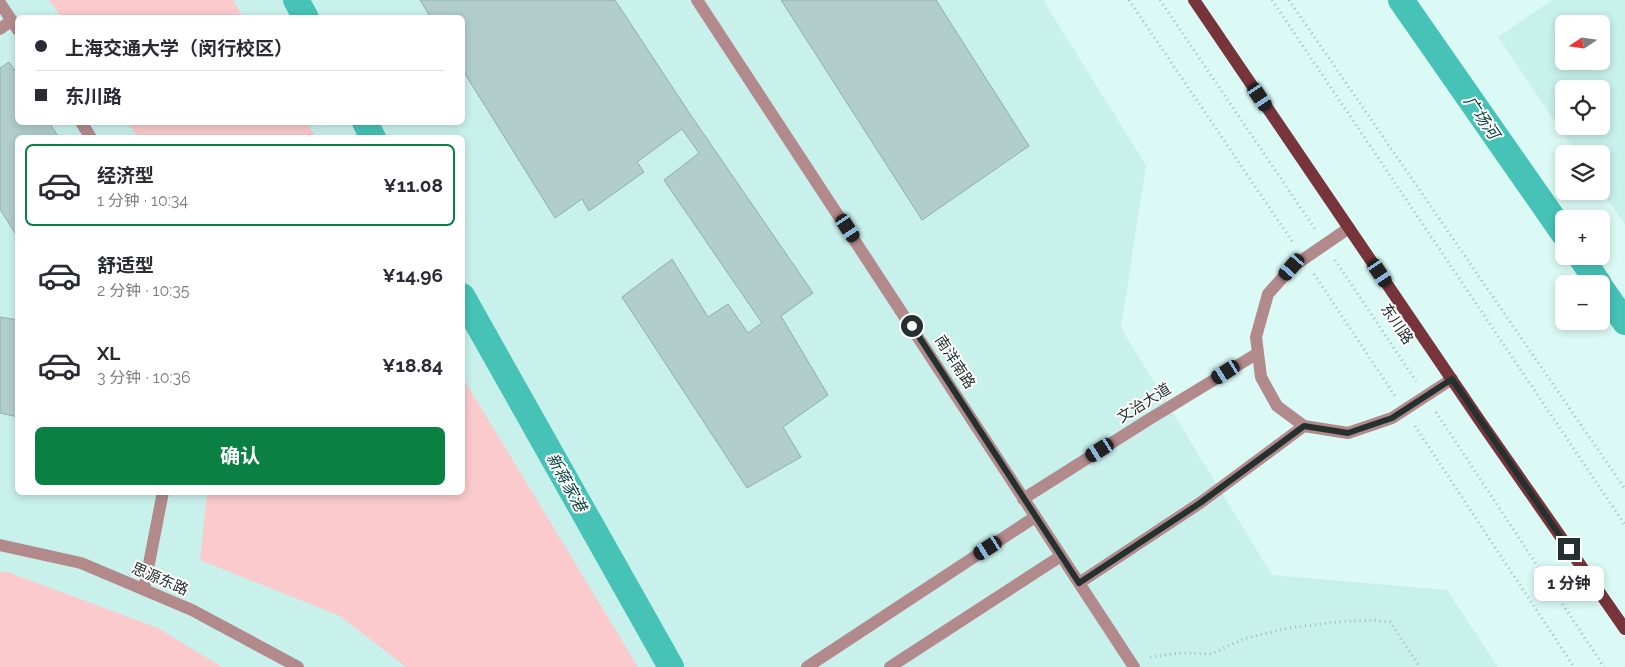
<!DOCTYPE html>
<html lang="zh">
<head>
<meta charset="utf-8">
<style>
	body { margin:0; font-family:Raleway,"Noto Sans SC",sans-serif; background:#f7f7f7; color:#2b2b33; height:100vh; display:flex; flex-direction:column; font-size:19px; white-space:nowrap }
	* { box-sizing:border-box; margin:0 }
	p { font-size:16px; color:#7c7c81 }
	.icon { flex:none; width:28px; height:28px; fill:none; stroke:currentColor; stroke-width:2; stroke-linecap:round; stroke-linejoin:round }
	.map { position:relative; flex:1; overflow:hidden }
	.details { position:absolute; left:15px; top:135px; width:450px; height:360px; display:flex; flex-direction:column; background:#fff; border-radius:8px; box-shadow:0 2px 8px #0003 }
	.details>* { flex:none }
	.guide { position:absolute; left:15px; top:15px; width:450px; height:110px; border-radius:8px; box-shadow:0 2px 8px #0003; display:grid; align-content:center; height:110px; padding:0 20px; background:#fff }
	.needle { width:32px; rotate:257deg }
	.fabs { position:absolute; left:1555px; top:15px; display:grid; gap:10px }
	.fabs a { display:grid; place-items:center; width:55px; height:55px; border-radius:8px; background:#fff; box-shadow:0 2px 8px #0003; font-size:25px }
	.end { position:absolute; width:22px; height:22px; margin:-11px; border:6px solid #25312f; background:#fff; box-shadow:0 0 0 2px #fff }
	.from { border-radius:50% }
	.bubble { position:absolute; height:35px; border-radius:8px; background:#fff; box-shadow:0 2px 8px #0003; font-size:16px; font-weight:700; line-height:35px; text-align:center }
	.car { position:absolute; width:15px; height:30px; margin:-15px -8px; border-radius:6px; box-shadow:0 0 4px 1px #0007; background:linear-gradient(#222 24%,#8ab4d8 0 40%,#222 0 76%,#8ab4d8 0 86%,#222 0) }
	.guide b { display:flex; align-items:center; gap:18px; height:48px; font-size:19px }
	.guide b+b { border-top:1px solid #e1e1e2 }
	.guide i { width:12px; height:12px; background:#2b2b33 }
	ul { padding:9px 0 0; list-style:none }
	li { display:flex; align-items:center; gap:15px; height:82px; margin:0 10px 8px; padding:0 10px; border:2px solid transparent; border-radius:8px }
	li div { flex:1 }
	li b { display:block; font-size:19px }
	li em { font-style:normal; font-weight:700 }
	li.selected { border-color:#0b8043 }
	li>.icon { width:45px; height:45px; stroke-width:1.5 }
	.button { display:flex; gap:10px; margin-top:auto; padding:10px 20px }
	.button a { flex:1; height:58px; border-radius:8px; background:#0b8043; color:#fff; font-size:20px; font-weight:700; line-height:58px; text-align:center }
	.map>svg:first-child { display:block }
</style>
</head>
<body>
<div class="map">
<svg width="1625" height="667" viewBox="0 0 1625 667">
	<rect width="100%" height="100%" fill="#dbfaf5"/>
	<path fill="#c8f1eb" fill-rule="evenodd" d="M 0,0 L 1043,0 L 1146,165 L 1121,328 L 1272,575 L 1447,590 L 1498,667 L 0,667 ZM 18,18 L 462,18 L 462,122 L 18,122 ZM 18,138 L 462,138 L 462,492 L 18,492 Z
		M 1552,0 L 1625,0 L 1625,225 L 1601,190 L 1601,154 L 1577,154 L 1498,37 ZM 1564,24 L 1601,24 L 1601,61 L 1564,61 ZM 1564,89 L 1601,89 L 1601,126 L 1564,126 Z"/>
	<path fill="#fbcacc" d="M 49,0 L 233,0 L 243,17 L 61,17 Z
		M 128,123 L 307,123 L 316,137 L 138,137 Z
		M 463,378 L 638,667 L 406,667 L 340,616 L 200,560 L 207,493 L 462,492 Z
		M 0,572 L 8,572 L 158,628 L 222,667 L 0,667 Z"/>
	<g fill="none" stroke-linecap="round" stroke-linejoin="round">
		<path stroke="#46c3b6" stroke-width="26" d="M 296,0 L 306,18
			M 1401,0 L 1564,234
			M 365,122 L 373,138
			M 1580,256 L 1599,284
			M 1601,288 L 1625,322
			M 462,296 L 671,667"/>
	</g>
	<path fill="#b1ceca" stroke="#91aeaa" d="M 420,0 L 615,0 L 692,117 L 813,293 L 781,316 L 828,395 L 783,427 L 801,457 L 747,488 L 622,297 L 672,259 L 708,317 L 728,304 L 748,333 L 762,323 L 664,180 L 699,153 L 682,129 L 637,162 L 644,172 L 589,211 L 582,199 L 555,218 L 462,69 L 462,18 L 431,18 Z
		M 781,0 L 936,0 L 1029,146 L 922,220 Z
		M 9,62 L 18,75 L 18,122 L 49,122 L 59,138 L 18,138 L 18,238 L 0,209 L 0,68 Z
		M 0,317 L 18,320 L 18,417 L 0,413 Z"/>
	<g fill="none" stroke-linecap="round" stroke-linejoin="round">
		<path stroke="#a3bdb9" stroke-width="3" stroke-dasharray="1 4" stroke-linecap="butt" d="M 1129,0 L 1294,244
			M 1160,0 L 1315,229
			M 1272,0 L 1625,525
			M 1289,0 L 1625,489
			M 1335,260 L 1416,381
			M 1314,274 L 1395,396
			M 1436,412 L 1604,667
			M 1415,426 L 1574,667
			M 1150,657 L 1180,653 L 1211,654 L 1246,638 L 1289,628 L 1336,622 L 1372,620 L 1390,622 L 1420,667"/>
		<path stroke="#b38a8c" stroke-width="12" d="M 697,0 L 1134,667
			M 0,3 L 18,30
			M 0,29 L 11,21
			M 81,122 L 91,138
			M 1349,228 L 1292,267 L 1268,294 L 1256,337 L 1261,377 L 1277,406 L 1304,426 L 1348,433 L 1392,418 L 1452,379
			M 1023,499 L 1148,420 L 1258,353
			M 0,545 L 81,563 L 192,610 L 298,667
			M 1079,583 L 1200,503 L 1304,426
			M 144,589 L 163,492
			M 807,667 L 1035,517
			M 890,667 L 1061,556"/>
		<path stroke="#77343b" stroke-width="12" d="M 1194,0 L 1480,421 L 1625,629"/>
	</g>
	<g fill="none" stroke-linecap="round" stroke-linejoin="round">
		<path stroke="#25312f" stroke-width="6" d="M 912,326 L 1079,583 L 1200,503 L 1304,426 L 1348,433 L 1392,418 L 1452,379 L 1569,549"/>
	</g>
	<g text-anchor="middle" stroke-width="4" stroke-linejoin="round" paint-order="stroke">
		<g font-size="15" fill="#25312f" stroke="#fff">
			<text transform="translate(1397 324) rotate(56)" y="5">东川路</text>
			<text transform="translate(955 362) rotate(57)" y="5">南洋南路</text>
			<text transform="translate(1144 403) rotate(-32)" y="5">文治大道</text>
			<text transform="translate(160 579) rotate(23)" y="5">思源东路</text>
		</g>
		<g font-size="16" font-style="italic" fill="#09433d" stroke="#fff">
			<text transform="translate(1482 117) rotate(55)" y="6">广场河</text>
			<text transform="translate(567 482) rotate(61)" y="6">新蒋家港</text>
		</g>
	</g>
</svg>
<div class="fabs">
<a><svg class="needle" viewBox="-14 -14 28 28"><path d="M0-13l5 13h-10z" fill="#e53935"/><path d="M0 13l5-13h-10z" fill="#7c7c81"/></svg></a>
<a><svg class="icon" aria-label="locate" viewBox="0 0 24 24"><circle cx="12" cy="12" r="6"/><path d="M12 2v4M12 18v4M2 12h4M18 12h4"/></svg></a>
<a><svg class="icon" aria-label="layers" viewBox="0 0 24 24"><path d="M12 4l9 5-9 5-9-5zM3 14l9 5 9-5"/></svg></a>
<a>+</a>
<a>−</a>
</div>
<i class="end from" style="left:912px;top:326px"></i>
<i class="end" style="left:1569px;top:549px"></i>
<div class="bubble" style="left:1534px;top:566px;width:70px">1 分钟</div>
<i class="car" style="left:1260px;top:97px;rotate:146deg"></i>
<i class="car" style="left:848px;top:228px;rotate:147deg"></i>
<i class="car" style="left:1292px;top:267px;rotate:221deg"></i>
<i class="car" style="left:1380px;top:273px;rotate:146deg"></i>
<i class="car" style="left:1226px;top:372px;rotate:238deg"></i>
<i class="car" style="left:1100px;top:450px;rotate:237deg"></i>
<i class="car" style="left:988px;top:548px;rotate:237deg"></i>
<div class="guide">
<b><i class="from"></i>上海交通大学（闵行校区）</b>
<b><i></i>东川路</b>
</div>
<section class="details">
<ul>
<li class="selected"><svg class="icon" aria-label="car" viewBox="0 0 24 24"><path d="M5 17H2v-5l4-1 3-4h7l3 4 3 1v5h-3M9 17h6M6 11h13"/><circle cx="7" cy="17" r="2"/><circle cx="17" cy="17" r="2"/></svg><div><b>经济型</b><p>1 分钟 · 10:34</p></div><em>¥11.08</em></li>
<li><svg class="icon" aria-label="car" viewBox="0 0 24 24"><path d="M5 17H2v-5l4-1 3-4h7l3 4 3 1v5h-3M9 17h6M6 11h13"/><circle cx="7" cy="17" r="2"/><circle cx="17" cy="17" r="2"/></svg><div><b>舒适型</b><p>2 分钟 · 10:35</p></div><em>¥14.96</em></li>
<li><svg class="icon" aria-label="car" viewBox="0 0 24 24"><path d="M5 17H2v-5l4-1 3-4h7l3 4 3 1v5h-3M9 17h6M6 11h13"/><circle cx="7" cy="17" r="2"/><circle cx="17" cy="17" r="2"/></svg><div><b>XL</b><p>3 分钟 · 10:36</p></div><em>¥18.84</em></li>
</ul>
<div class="button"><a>确认</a></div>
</section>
</div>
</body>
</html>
